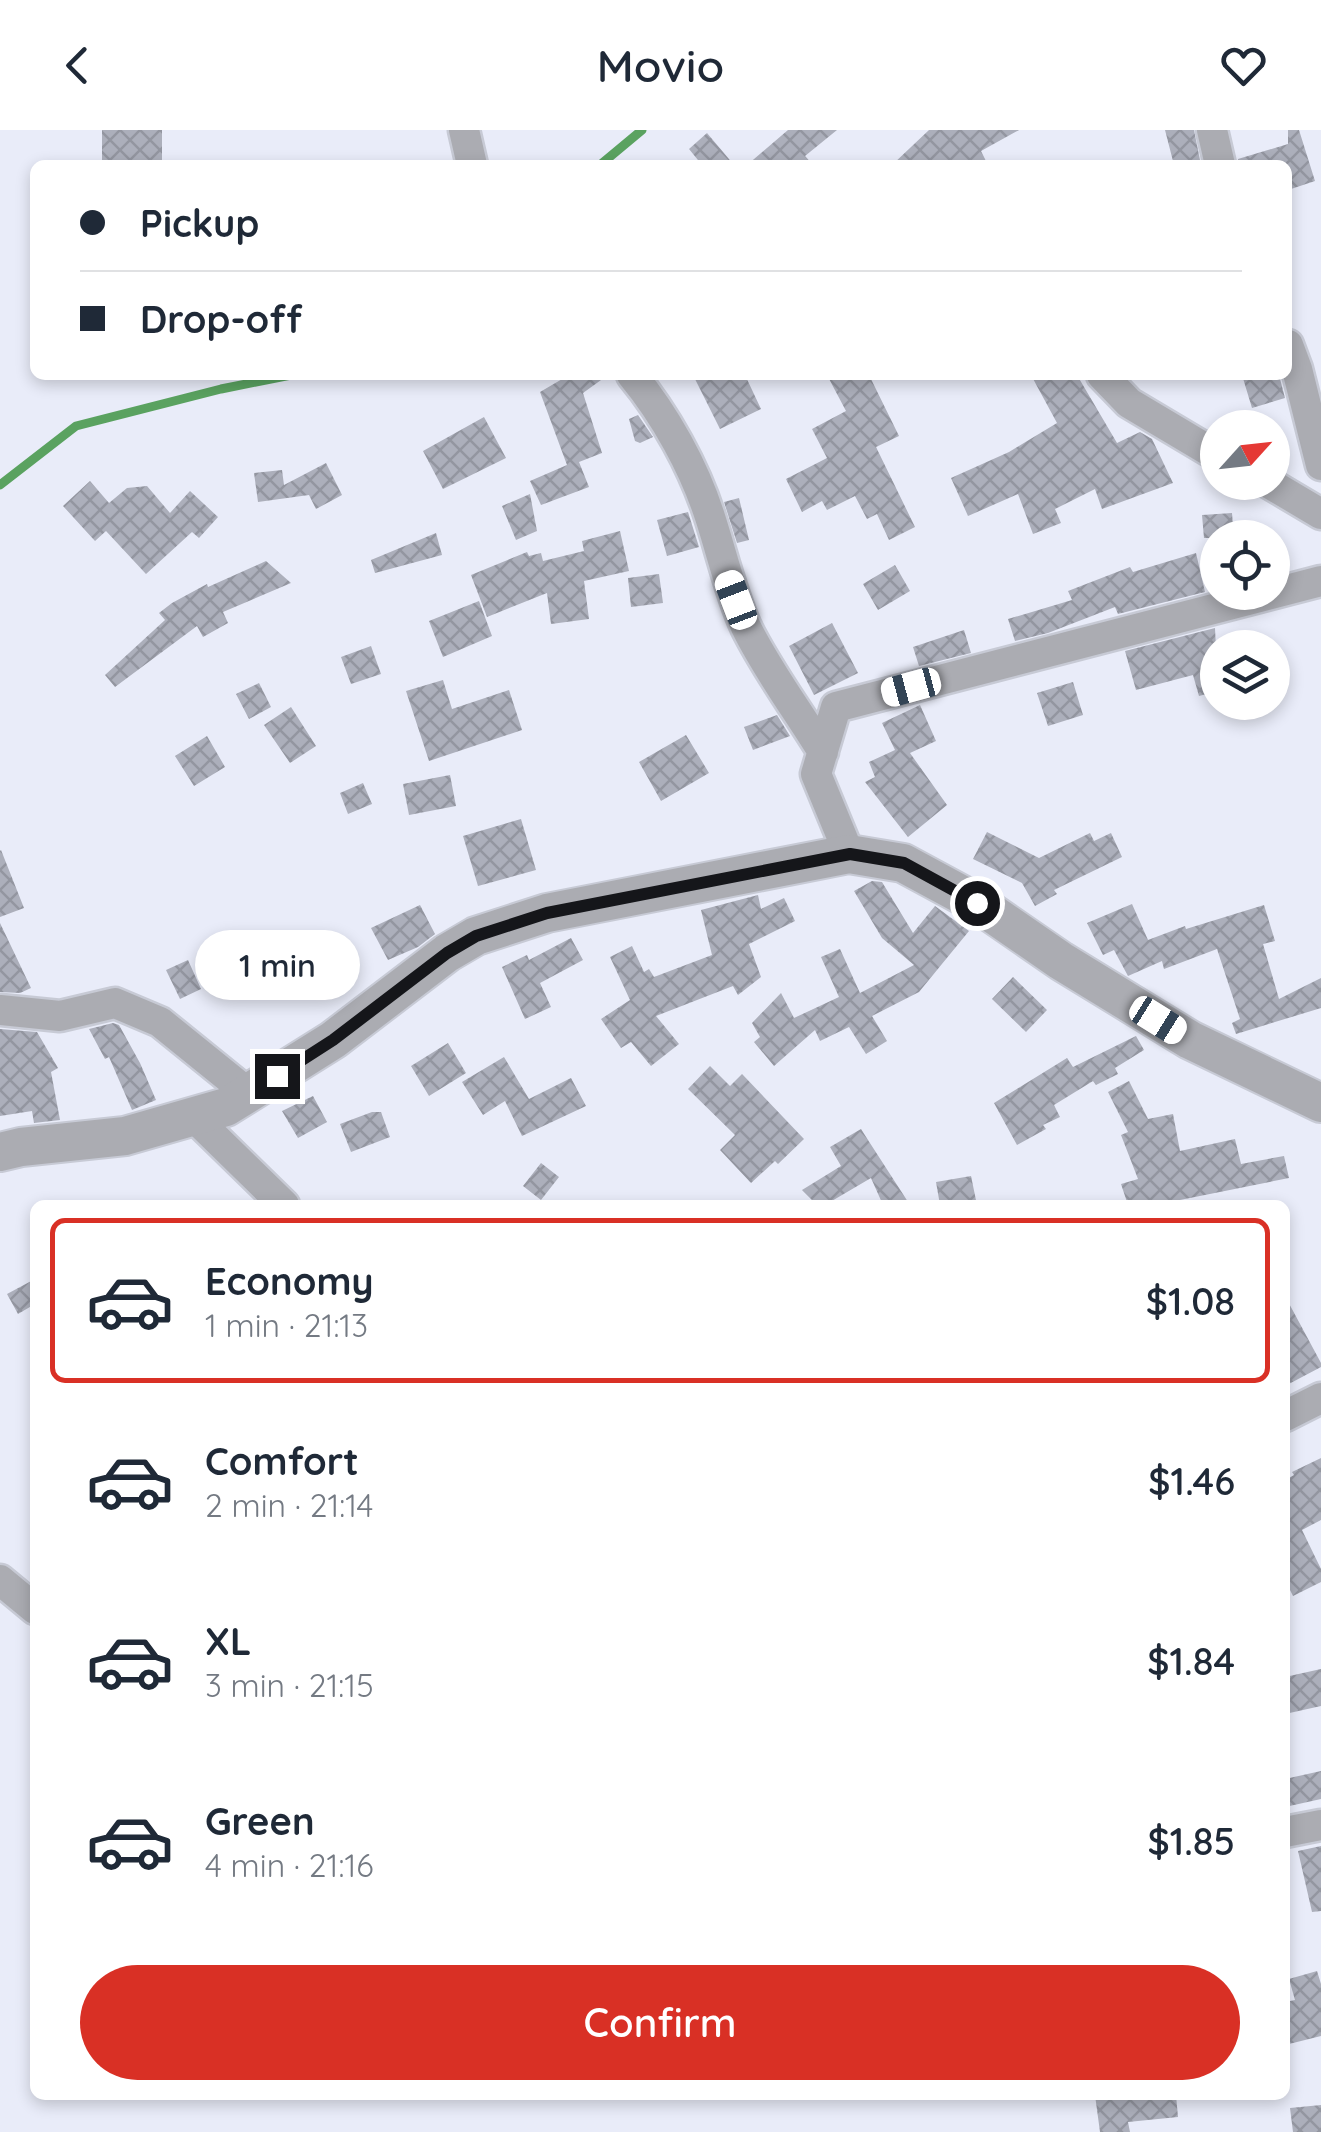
<!DOCTYPE html>
<html lang="en">
<head>
<meta charset="utf-8">
<style>
	body { margin:0; font-family:Quicksand,sans-serif; background:#f6f6f7; color:#1f2937; height:100vh; display:flex; flex-direction:column; font-size:38px; white-space:nowrap }
	* { box-sizing:border-box; margin:0 }
	p { font-size:32px; color:#747a83 }
	.icon { flex:none; width:55px; height:55px; fill:none; stroke:currentColor; stroke-width:2; stroke-linecap:round; stroke-linejoin:round }
	.map { position:relative; flex:1; overflow:hidden }
	.details { position:absolute; left:30px; top:1070px; width:1260px; height:900px; display:flex; flex-direction:column; background:#fff; border-radius:15px; box-shadow:0 5px 15px #0003 }
	.details>* { flex:none }
	.hud { position:absolute; left:30px; top:30px; width:1262px; height:220px; border-radius:15px; box-shadow:0 5px 15px #0003; display:grid; align-content:center; height:220px; padding:0 50px; background:#fff }
	.needle { width:65px; rotate:63deg }
	.fabs { position:absolute; left:1200px; top:280px; display:grid; gap:20px }
	.fabs a { display:grid; place-items:center; width:90px; height:90px; border-radius:50%; background:#fff; box-shadow:0 5px 15px #0003; font-size:50px }
	.end { position:absolute; width:45px; height:45px; margin:-22px; border:12px solid #15161a; background:#fff; box-shadow:0 0 0 5px #fff }
	.from { border-radius:50% }
	.bubble { position:absolute; height:70px; border-radius:35px; background:#fff; box-shadow:0 5px 15px #0003; font-size:32px; font-weight:600; line-height:70px; text-align:center }
	.car { position:absolute; width:30px; height:60px; margin:-30px -15px; border-radius:12px; box-shadow:0 0 8px 2px #0007; background:linear-gradient(#fff 24%,#345 0 40%,#fff 0 76%,#345 0 86%,#fff 0) }
	.hud b { display:flex; align-items:center; gap:35px; height:95px; font-size:38px }
	.hud b+b { border-top:2px solid #e0e1e3 }
	.hud i { width:25px; height:25px; background:#1f2937 }
	ul { padding:18px 0 0; list-style:none }
	li { display:flex; align-items:center; gap:30px; height:165px; margin:0 20px 15px; padding:0 30px; border:5px solid transparent; border-radius:15px }
	li div { flex:1 }
	li b { display:block; font-size:38px }
	li em { font-style:normal; font-weight:600 }
	li.selected { border-color:#d93025 }
	li>.icon { width:90px; height:90px; stroke-width:1.5 }
	.primary-button { display:flex; gap:20px; margin-top:auto; padding:20px 50px }
	.primary-button a { flex:1; height:115px; border-radius:60px; background:#d93025; color:#fff; font-size:40px; font-weight:600; line-height:115px; text-align:center }
	header { display:flex; justify-content:space-between; align-items:center; height:130px; padding:0 50px; background:#fff; font-size:45px; font-weight:600 }
	.map>svg:first-child { display:block }
</style>
</head>
<body>
<header><svg class="icon" aria-label="back" viewBox="0 0 24 24"><path d="M15 5l-7 7 7 7"/></svg>Movio<svg class="icon" aria-label="heart" viewBox="0 0 24 24"><path d="M12 20l-8-8c-3-5 5-10 8-4 3-6 11-1 8 4z"/></svg></header>
<div class="map">
<svg width="1321" height="2002" viewBox="0 0 1321 2002">
	<defs>
		<pattern id="building-cross-hatch" width="8" height="8" patternUnits="userSpaceOnUse" patternTransform="scale(2.5)"><rect width="8" height="8" fill="#acafbb"/><path d="M0 0l8 8M0 8l8-8" fill="none" stroke="#9396a0"/></pattern>
	</defs>
	<rect width="100%" height="100%" fill="#e9ecf9"/>
	<g fill="none" stroke-linecap="round" stroke-linejoin="round">
		<path stroke="#5aa260" stroke-width="9" d="M 600,35 L 642,0
			M 0,355 L 76,296 L 221,259 L 291,245"/>
	</g>
	<path fill="url(#building-cross-hatch)" d="M 102,0 L 162,0 L 162,35 L 102,35 Z
		M 788,0 L 837,0 L 805,26 L 813,35 L 747,35 Z
		M 929,0 L 1019,0 L 981,21 L 988,35 L 892,35 Z
		M 1165,0 L 1194,0 L 1201,35 L 1174,35 Z
		M 1288,0 L 1299,0 L 1315,51 L 1288,60 L 1288,35 L 1238,35 L 1238,29 L 1288,14 Z
		M 707,3 L 734,35 L 702,35 L 689,19 Z
		M 569,245 L 608,245 L 583,263 L 602,323 L 579,332 L 589,357 L 541,375 L 530,351 L 567,335 L 540,262 Z
		M 693,245 L 745,245 L 761,279 L 720,299 Z
		M 827,245 L 869,245 L 899,306 L 876,317 L 915,397 L 889,410 L 877,384 L 867,389 L 855,366 L 827,380 L 822,371 L 802,382 L 786,349 L 827,328 L 812,299 L 846,281 Z
		M 1031,245 L 1077,245 L 1117,313 L 1140,302 L 1152,309 L 1173,353 L 1102,379 L 1095,359 L 1055,379 L 1061,393 L 1033,404 L 1018,364 L 968,386 L 951,348 L 1009,322 L 1057,293 Z
		M 1242,245 L 1279,245 L 1285,268 L 1252,278 Z
		M 638,285 L 653,307 L 640,313 L 635,311 L 629,289 Z
		M 484,287 L 506,328 L 443,359 L 423,321 Z
		M 326,333 L 342,365 L 316,379 L 309,365 L 258,372 L 254,343 L 282,340 L 284,355 Z
		M 90,351 L 109,373 L 127,358 L 147,356 L 170,383 L 190,361 L 218,387 L 199,408 L 192,402 L 146,444 L 106,401 L 95,411 L 63,376 Z
		M 530,364 L 537,401 L 516,410 L 502,376 Z
		M 739,368 L 749,410 L 737,413 L 724,372 Z
		M 688,382 L 699,417 L 667,426 L 657,390 Z
		M 1232,383 L 1234,408 L 1204,408 L 1202,385 Z
		M 620,401 L 629,441 L 584,451 L 589,489 L 551,494 L 547,463 L 487,487 L 471,445 L 527,422 L 529,426 L 541,423 L 543,431 L 584,421 L 582,411 Z
		M 436,403 L 442,425 L 375,443 L 371,430 Z
		M 1196,423 L 1205,462 L 1118,484 L 1115,477 L 1048,503 L 1015,511 L 1008,489 L 1072,470 L 1068,461 L 1130,437 L 1133,442 Z
		M 266,431 L 291,453 L 223,482 L 228,493 L 203,507 L 197,496 L 115,557 L 105,545 L 165,490 L 159,483 L 172,473 L 207,454 L 208,457 Z
		M 895,435 L 910,461 L 878,480 L 863,454 Z
		M 659,444 L 663,473 L 631,477 L 628,448 Z
		M 479,471 L 492,506 L 443,527 L 429,491 Z
		M 832,493 L 858,543 L 814,565 L 789,516 Z
		M 1215,498 L 1218,561 L 1199,566 L 1193,545 L 1136,560 L 1125,521 Z
		M 964,500 L 971,523 L 919,536 L 913,517 Z
		M 371,516 L 381,544 L 351,554 L 341,527 Z
		M 443,550 L 452,579 L 509,560 L 522,600 L 429,631 L 406,561 Z
		M 1073,552 L 1083,585 L 1048,596 L 1037,563 Z
		M 259,553 L 271,577 L 249,589 L 236,564 Z
		M 920,575 L 936,611 L 910,623 L 947,675 L 908,707 L 865,652 L 875,647 L 869,632 L 895,620 L 882,593 Z
		M 291,577 L 316,616 L 290,633 L 264,595 Z
		M 777,585 L 790,606 L 753,620 L 744,597 Z
		M 686,605 L 709,643 L 661,671 L 639,632 Z
		M 207,606 L 225,637 L 194,656 L 175,626 Z
		M 450,645 L 456,676 L 409,685 L 403,654 Z
		M 363,653 L 372,674 L 348,684 L 340,663 Z
		M 521,689 L 536,740 L 478,756 L 463,706 Z
		M 987,702 L 1039,728 L 1090,703 L 1094,711 L 1111,703 L 1122,727 L 1054,760 L 1057,764 L 1035,776 L 1022,753 L 973,729 Z
		M 1,720 L 24,778 L 0,787 L 0,721 Z
		M 872,751 L 882,752 L 913,803 L 935,776 L 969,801 L 919,862 L 872,886 L 887,911 L 866,924 L 849,897 L 820,911 L 815,900 L 774,936 L 754,912 L 760,907 L 752,893 L 781,863 L 794,888 L 839,867 L 821,827 L 840,819 L 860,863 L 914,835 L 882,808 L 854,761 Z
		M 758,765 L 761,779 L 784,768 L 795,791 L 749,814 L 761,847 L 738,865 L 733,856 L 656,886 L 679,914 L 651,936 L 631,912 L 621,918 L 601,889 L 630,870 L 610,827 L 632,816 L 644,842 L 649,839 L 654,847 L 712,825 L 701,780 Z
		M 1132,774 L 1148,810 L 1185,796 L 1186,799 L 1264,775 L 1275,811 L 1263,814 L 1279,869 L 1321,848 L 1321,878 L 1236,904 L 1232,893 L 1240,889 L 1217,819 L 1164,839 L 1162,831 L 1128,846 L 1114,820 L 1103,825 L 1087,793 Z
		M 420,775 L 435,804 L 418,817 L 388,830 L 371,798 Z
		M 0,793 L 31,858 L 20,863 L 0,862 Z
		M 327,802 L 343,839 L 318,850 L 302,813 Z
		M 571,808 L 583,830 L 540,853 L 551,877 L 525,889 L 502,837 L 527,825 L 529,830 Z
		M 188,830 L 201,859 L 180,869 L 166,840 Z
		M 1013,847 L 1047,880 L 1026,902 L 992,869 Z
		M 113,893 L 119,895 L 140,933 L 156,970 L 132,980 L 109,927 L 105,929 L 89,899 Z
		M 0,899 L 37,902 L 58,938 L 51,942 L 60,990 L 34,993 L 32,981 L 0,986 Z
		M 1136,906 L 1144,920 L 1115,938 L 1118,944 L 1096,955 L 1093,951 L 1054,975 L 1060,987 L 1043,995 L 1046,999 L 1017,1015 L 994,973 L 1067,928 L 1073,937 Z
		M 448,913 L 466,943 L 429,966 L 411,936 Z
		M 504,927 L 529,969 L 571,948 L 586,976 L 522,1006 L 505,971 L 483,985 L 462,952 Z
		M 710,936 L 730,956 L 742,944 L 804,1009 L 778,1034 L 775,1031 L 751,1053 L 720,1020 L 735,1005 L 688,959 Z
		M 1129,951 L 1148,989 L 1173,984 L 1180,1021 L 1235,1009 L 1241,1034 L 1284,1026 L 1289,1048 L 1180,1070 L 1182,1075 L 1128,1075 L 1121,1054 L 1138,1049 L 1121,1005 L 1128,1002 L 1108,962 Z
		M 313,966 L 327,992 L 298,1008 L 282,981 Z
		M 372,982 L 381,982 L 390,1007 L 351,1022 L 340,994 Z
		M 861,999 L 868,1010 L 910,1075 L 883,1075 L 871,1048 L 825,1075 L 817,1075 L 802,1060 L 841,1036 L 830,1017 Z
		M 541,1033 L 559,1047 L 541,1070 L 523,1056 Z
		M 971,1046 L 977,1075 L 940,1075 L 936,1052 Z
		M 35,1149 L 35,1174 L 18,1184 L 7,1164 Z
		M 1285,1166 L 1321,1233 L 1321,1237 L 1285,1256 Z
		M 1321,1328 L 1321,1390 L 1302,1400 L 1321,1439 L 1321,1452 L 1293,1466 L 1285,1450 L 1285,1350 L 1294,1345 L 1292,1342 Z
		M 1321,1539 L 1321,1576 L 1285,1584 L 1285,1547 Z
		M 1321,1641 L 1321,1669 L 1285,1677 L 1285,1649 Z
		M 1321,1716 L 1321,1781 L 1312,1782 L 1298,1721 Z
		M 1317,1841 L 1321,1854 L 1321,1906 L 1285,1915 L 1285,1872 L 1295,1870 L 1289,1849 Z
		M 1095,1965 L 1176,1965 L 1178,1987 L 1128,1992 L 1130,2002 L 1100,2002 Z
		M 1321,1975 L 1321,2002 L 1293,2002 L 1290,1978 Z"/>
	<g fill="none" stroke-linecap="round" stroke-linejoin="round">
		<defs>
			<path id="minor" d="M 464,0 L 472,35
				M 1212,0 L 1220,35
				M 1288,215 L 1297,239 L 1321,335
				M 632,245 C 665,285 694,337 710,387 C 722,424 730,461 746,497 C 767,540 798,581 823,622
				M 1102,245 L 1129,273 L 1218,326
				M 1267,352 L 1321,384
				M 849,724 L 816,644 L 836,577 L 1321,451
				M 0,880 L 60,886 L 115,873 L 160,892 L 249,964
				M 194,987 L 284,1075
				M 1285,1286 L 1321,1268
				M 0,1450 L 35,1479
				M 1285,1702 L 1321,1695"/>
			<path id="tertiary" d="M 0,1022 L 21,1017 L 125,1006 L 226,977 L 333,910 L 447,823 L 476,806 L 547,783 L 849,724 L 903,733 L 977,773 L 1061,831 L 1190,910 L 1321,973"/>
		</defs>
		<use href="#minor" stroke="#c7cad5" stroke-width="35"/>
		<use href="#tertiary" stroke="#c7cad5" stroke-width="42"/>
		<use href="#minor" stroke="#abacb2" stroke-width="30"/>
		<use href="#tertiary" stroke="#abacb2" stroke-width="38"/>
	</g>
	<g fill="none" stroke-linecap="round" stroke-linejoin="round">
		<path stroke="#15161a" stroke-width="12" d="M 277,946 L 333,910 L 447,823 L 476,806 L 547,783 L 850,724 L 904,733 L 977,773"/>
	</g>
</svg>
<div class="fabs">
<a><svg class="needle" viewBox="-14 -14 28 28"><path d="M0-13l5 13h-10z" fill="#e53935"/><path d="M0 13l5-13h-10z" fill="#747a83"/></svg></a>
<a><svg class="icon" aria-label="locate" viewBox="0 0 24 24"><circle cx="12" cy="12" r="6"/><path d="M12 2v4M12 18v4M2 12h4M18 12h4"/></svg></a>
<a><svg class="icon" aria-label="layers" viewBox="0 0 24 24"><path d="M12 4l9 5-9 5-9-5zM3 14l9 5 9-5"/></svg></a>
</div>
<i class="end from" style="left:977px;top:773px"></i>
<i class="end" style="left:277px;top:946px"></i>
<div class="bubble" style="left:195px;top:800px;width:165px">1 min</div>
<i class="car" style="left:736px;top:470px;rotate:339deg"></i>
<i class="car" style="left:911px;top:557px;rotate:255deg"></i>
<i class="car" style="left:1158px;top:890px;rotate:122deg"></i>
<div class="hud">
<b><i class="from"></i>Pickup</b>
<b><i></i>Drop-off</b>
</div>
<section class="details">
<ul>
<li class="selected"><svg class="icon" aria-label="car" viewBox="0 0 24 24"><path d="M5 17H2v-5l4-1 3-4h7l3 4 3 1v5h-3M9 17h6M6 11h13"/><circle cx="7" cy="17" r="2"/><circle cx="17" cy="17" r="2"/></svg><div><b>Economy</b><p>1 min · 21:13</p></div><em>$1.08</em></li>
<li><svg class="icon" aria-label="car" viewBox="0 0 24 24"><path d="M5 17H2v-5l4-1 3-4h7l3 4 3 1v5h-3M9 17h6M6 11h13"/><circle cx="7" cy="17" r="2"/><circle cx="17" cy="17" r="2"/></svg><div><b>Comfort</b><p>2 min · 21:14</p></div><em>$1.46</em></li>
<li><svg class="icon" aria-label="car" viewBox="0 0 24 24"><path d="M5 17H2v-5l4-1 3-4h7l3 4 3 1v5h-3M9 17h6M6 11h13"/><circle cx="7" cy="17" r="2"/><circle cx="17" cy="17" r="2"/></svg><div><b>XL</b><p>3 min · 21:15</p></div><em>$1.84</em></li>
<li><svg class="icon" aria-label="car" viewBox="0 0 24 24"><path d="M5 17H2v-5l4-1 3-4h7l3 4 3 1v5h-3M9 17h6M6 11h13"/><circle cx="7" cy="17" r="2"/><circle cx="17" cy="17" r="2"/></svg><div><b>Green</b><p>4 min · 21:16</p></div><em>$1.85</em></li>
</ul>
<div class="primary-button"><a>Confirm</a></div>
</section>
</div>
</body>
</html>
